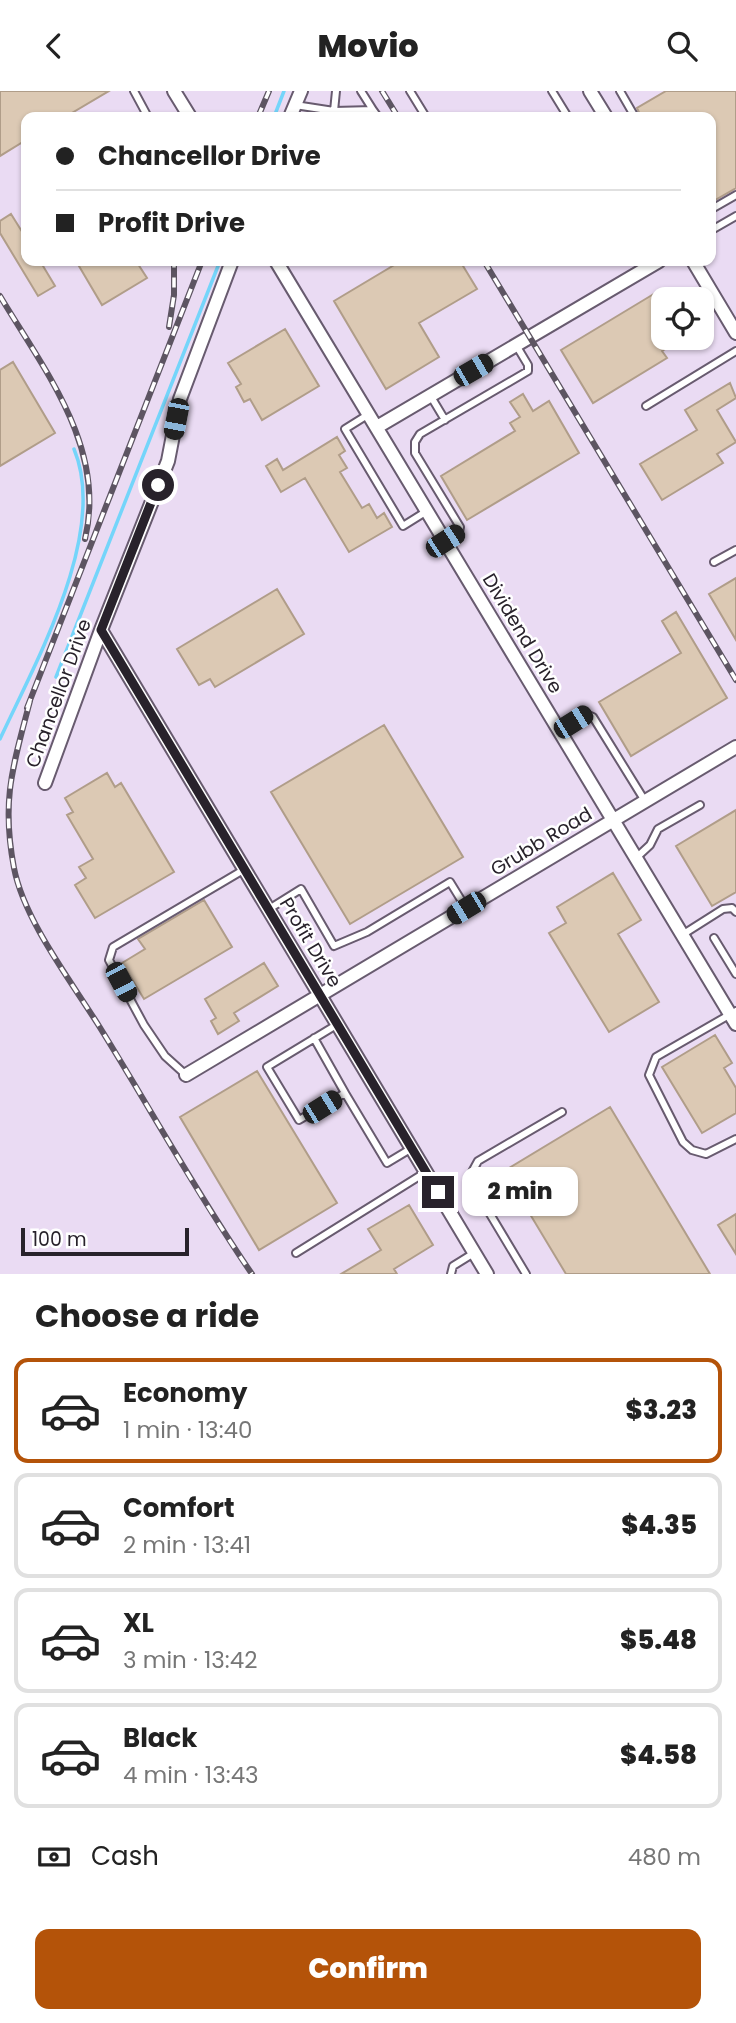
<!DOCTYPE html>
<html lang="en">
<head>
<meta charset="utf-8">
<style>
	body { margin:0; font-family:Poppins,sans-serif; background:#f6f6f6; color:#222; height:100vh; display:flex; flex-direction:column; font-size:26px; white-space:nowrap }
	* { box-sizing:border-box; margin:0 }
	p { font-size:23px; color:#767676 }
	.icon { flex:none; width:38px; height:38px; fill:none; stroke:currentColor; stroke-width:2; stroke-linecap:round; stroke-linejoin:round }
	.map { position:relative; height:1183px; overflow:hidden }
	.sheet { display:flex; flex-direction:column; background:#fff; flex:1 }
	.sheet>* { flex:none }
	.hud { position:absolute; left:21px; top:21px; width:695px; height:154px; border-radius:14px; box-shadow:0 2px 5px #0004; display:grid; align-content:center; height:154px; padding:0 35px; background:#fff }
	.buttons { position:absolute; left:651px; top:196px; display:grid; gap:14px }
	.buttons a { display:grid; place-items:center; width:63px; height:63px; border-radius:14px; background:#fff; box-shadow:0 2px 5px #0004; font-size:35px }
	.scale { position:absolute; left:21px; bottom:18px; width:168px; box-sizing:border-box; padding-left:7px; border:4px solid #28222b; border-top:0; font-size:19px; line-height:24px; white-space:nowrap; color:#28222b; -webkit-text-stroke:5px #fff; paint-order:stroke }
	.end { position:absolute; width:32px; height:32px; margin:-16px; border:9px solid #28222b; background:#fff; box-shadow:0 0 0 4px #fff }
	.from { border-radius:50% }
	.bubble { position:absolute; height:49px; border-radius:14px; background:#fff; box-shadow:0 2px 5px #0004; font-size:23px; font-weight:800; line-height:49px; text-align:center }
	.car { position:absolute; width:21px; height:42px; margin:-21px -10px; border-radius:9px; box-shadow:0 0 5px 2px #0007; background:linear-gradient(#222 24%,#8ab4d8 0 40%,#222 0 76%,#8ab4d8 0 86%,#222 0) }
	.hud b { display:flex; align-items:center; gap:24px; height:66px; font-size:26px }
	.hud b+b { border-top:2px solid #e0e0e0 }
	.hud i { width:18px; height:18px; background:#222 }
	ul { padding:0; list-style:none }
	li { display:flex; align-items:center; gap:21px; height:105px; margin:0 14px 10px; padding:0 21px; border:4px solid #e0e0e0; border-radius:14px }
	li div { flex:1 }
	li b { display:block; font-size:26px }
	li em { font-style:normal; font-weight:800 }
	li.on { border-color:#b45309 }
	li>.icon { width:63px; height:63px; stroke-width:1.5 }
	h2 { padding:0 35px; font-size:32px; line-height:84px }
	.pay { display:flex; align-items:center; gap:18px; height:77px; padding:0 35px; font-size:26px }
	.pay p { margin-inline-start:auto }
	.button { display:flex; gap:14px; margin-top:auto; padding:14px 35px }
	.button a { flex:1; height:80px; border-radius:14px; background:#b45309; color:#fff; font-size:28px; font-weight:800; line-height:80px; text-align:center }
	header { display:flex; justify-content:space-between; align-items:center; height:91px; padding:0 35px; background:#fff; font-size:32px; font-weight:800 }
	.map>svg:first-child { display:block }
</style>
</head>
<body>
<header><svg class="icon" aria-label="back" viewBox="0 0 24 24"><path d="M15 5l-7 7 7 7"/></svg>Movio<svg class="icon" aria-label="search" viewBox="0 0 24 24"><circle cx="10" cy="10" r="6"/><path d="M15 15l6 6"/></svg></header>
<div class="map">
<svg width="736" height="1183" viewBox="0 0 736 1183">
	<rect width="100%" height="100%" fill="#eadbf3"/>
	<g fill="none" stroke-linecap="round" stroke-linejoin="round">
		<path stroke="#74d5fa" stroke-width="3.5" d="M 274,26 L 284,0
			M 56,586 L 220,170
			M 0,648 C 35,572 109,442 74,358"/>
	</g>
	<path fill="#dcc9b4" stroke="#b09d89" stroke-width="2" d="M 0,0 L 109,0 L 65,26 L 26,26 L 26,49 L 0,65 Z
		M 666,0 L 736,0 L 736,97 L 710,112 L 710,26 L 641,26 L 637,17 Z
		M 11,123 L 26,147 L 26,170 L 40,170 L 55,195 L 38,205 L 0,142 L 0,130 Z
		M 76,170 L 136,170 L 147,187 L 102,214 Z
		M 401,170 L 460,170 L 477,198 L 419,232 L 439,266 L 386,298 L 334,210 Z
		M 657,201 L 663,211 L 663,247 L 684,247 L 662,260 L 667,267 L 593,312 L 561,259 Z
		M 285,238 L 319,295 L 262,329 L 250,308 L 244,311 L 236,296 L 241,293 L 228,272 Z
		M 13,271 L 55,342 L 0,375 L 0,279 Z
		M 730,292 L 736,307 L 717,319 L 736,351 L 717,363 L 723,372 L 662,409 L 640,373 L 697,339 L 685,319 Z
		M 523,303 L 533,320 L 549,310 L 579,362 L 467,429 L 441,385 L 515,340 L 510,332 L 520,326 L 510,311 Z
		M 337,346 L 345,360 L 339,364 L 347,377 L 340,381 L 362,417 L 369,413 L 377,427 L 384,422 L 392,436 L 349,461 L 305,387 L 281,401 L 266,375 L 277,368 L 283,379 Z
		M 736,487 L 736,549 L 709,503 Z
		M 277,498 L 304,543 L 215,596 L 210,588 L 199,594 L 177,558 Z
		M 676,521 L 727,607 L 631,665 L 599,611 L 681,562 L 662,530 Z
		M 384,634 L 463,766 L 350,833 L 271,701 Z
		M 107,682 L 115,696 L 121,692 L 174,781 L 95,827 L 75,794 L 86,787 L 79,776 L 93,768 L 67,724 L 73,721 L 65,707 Z
		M 736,719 L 736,801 L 712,815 L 676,755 Z
		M 613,782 L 641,829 L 618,843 L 659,911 L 609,941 L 549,842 L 566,832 L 557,816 Z
		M 204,809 L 232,856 L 144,908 L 122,872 L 145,858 L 138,848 Z
		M 264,872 L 278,895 L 234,922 L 239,930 L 218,943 L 211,930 L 216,927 L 205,908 Z
		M 715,944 L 732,972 L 724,977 L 736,997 L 736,1022 L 702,1042 L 662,976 Z
		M 257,980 L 337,1112 L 259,1159 L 180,1026 Z
		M 610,1016 L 710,1183 L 566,1183 L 504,1080 Z
		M 409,1114 L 433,1154 L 394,1178 L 397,1183 L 341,1183 L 381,1159 L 368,1138 Z
		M 736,1123 L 736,1163 L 718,1134 Z"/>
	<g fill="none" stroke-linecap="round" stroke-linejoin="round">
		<defs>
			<path id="lane" d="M 134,0 L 148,26
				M 361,0 L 373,19
				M 410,0 L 426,26
				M 552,0 L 568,26
				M 620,0 L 635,26
				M 295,14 L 334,20 L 373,19 L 378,26
				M 334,20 L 336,0
				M 710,119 L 736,104
				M 710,140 L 736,125
				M 430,304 L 445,329
				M 646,315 L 736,260
				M 369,323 L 345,338 L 403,435 L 427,420
				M 445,450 L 459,441 L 460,436 L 415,362 L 415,351 L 420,343 L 528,280 L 528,274 L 516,254
				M 714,471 L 736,459
				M 559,640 L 586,623 L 593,626 L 645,710
				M 636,767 L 650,754 L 658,738 L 700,714
				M 269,818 L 301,798 L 334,855 L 367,841 L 450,791 L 466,817
				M 682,844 L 723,818 L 732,817 L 736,821
				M 714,847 L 736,883
				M 736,920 L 656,966 L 649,984 L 683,1051 L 692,1059 L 706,1063 L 736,1048
				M 338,933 L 267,976 L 299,1029 L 345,1002 L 387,1072 L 412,1057
				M 314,947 L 345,1002
				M 186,984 L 165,965 L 144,934 L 109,869 L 113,856 L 245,778
				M 296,1162 L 426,1081
				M 451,1183 L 453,1175 L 474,1162
				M 526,1183 L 475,1098 L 472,1081 L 478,1070 L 562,1021"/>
			<path id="street" d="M 174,0 L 190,26
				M 590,0 L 606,26
				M 290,26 L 301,0
				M 276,170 L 736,933
				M 693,170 L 736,242
				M 377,336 L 659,170
				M 101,539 L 487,1183
				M 45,692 L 101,539 L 168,370 L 180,308 L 232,170
				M 186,984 L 736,656"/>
		</defs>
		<use href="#lane" stroke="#685b6f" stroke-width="10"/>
		<use href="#street" stroke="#685b6f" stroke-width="16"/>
		<use href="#lane" stroke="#fff" stroke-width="6"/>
		<use href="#street" stroke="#fff" stroke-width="12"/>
		<defs>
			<path id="rail" d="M 382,0 L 398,26
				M 258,26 L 269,0
				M 484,170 L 736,589
				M 0,205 C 44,279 107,357 85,448
				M 169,236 L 174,204 L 174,170
				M 30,610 C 13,675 1,709 14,777 C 24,829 71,890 99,935 C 150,1017 197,1103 252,1183
				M 27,617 L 202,170"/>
		</defs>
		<use href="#rail" stroke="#5d5562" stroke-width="6"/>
		<use href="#rail" stroke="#fff" stroke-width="3.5" stroke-dasharray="10" stroke-linecap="butt"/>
	</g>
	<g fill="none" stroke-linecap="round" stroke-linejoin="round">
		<path stroke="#28222b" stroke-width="9" d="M 158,394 L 101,539 L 438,1101"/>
	</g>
	<g text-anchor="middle" stroke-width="5" stroke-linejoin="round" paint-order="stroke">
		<g font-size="19" fill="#28222b" stroke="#fff">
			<text transform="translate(523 542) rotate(59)" y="7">Dividend Drive</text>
			<text transform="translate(58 602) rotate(-70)" y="7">Chancellor Drive</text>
			<text transform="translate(541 750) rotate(-31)" y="7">Grubb Road</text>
			<text transform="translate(311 851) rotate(59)" y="7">Profit Drive</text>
		</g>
	</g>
</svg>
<div class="buttons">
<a><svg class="icon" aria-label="locate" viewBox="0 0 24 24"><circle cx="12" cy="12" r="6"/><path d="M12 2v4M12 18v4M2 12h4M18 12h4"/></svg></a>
</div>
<div class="scale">100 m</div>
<i class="end from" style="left:158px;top:394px"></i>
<i class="end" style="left:438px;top:1101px"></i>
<div class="bubble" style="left:462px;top:1076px;width:116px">2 min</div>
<i class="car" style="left:473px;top:279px;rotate:60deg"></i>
<i class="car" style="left:176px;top:328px;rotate:191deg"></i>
<i class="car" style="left:445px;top:450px;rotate:57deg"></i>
<i class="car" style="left:573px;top:631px;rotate:58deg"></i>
<i class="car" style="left:466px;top:817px;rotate:239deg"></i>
<i class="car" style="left:121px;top:891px;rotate:152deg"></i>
<i class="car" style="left:322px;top:1016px;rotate:58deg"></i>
<div class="hud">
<b><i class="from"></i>Chancellor Drive</b>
<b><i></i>Profit Drive</b>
</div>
</div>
<section class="sheet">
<h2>Choose a ride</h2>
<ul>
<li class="on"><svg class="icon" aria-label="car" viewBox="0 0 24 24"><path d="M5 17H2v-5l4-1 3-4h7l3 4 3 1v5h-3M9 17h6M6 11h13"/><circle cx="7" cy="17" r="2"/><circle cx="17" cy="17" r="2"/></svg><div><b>Economy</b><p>1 min · 13:40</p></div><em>$3.23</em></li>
<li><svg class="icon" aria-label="car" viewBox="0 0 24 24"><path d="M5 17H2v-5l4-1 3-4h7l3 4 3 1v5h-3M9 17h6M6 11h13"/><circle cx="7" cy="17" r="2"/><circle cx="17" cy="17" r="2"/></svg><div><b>Comfort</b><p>2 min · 13:41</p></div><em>$4.35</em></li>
<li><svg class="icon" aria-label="car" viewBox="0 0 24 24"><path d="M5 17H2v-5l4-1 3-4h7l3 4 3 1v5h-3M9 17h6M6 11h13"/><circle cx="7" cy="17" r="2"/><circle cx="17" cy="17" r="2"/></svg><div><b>XL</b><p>3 min · 13:42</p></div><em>$5.48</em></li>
<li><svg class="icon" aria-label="car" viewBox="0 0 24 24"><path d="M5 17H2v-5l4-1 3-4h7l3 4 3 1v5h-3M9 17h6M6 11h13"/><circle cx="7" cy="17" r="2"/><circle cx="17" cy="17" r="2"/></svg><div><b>Black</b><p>4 min · 13:43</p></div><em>$4.58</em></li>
</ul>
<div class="pay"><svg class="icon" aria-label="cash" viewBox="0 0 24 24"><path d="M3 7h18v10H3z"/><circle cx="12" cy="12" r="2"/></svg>Cash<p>480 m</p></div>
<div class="button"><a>Confirm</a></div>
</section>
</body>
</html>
